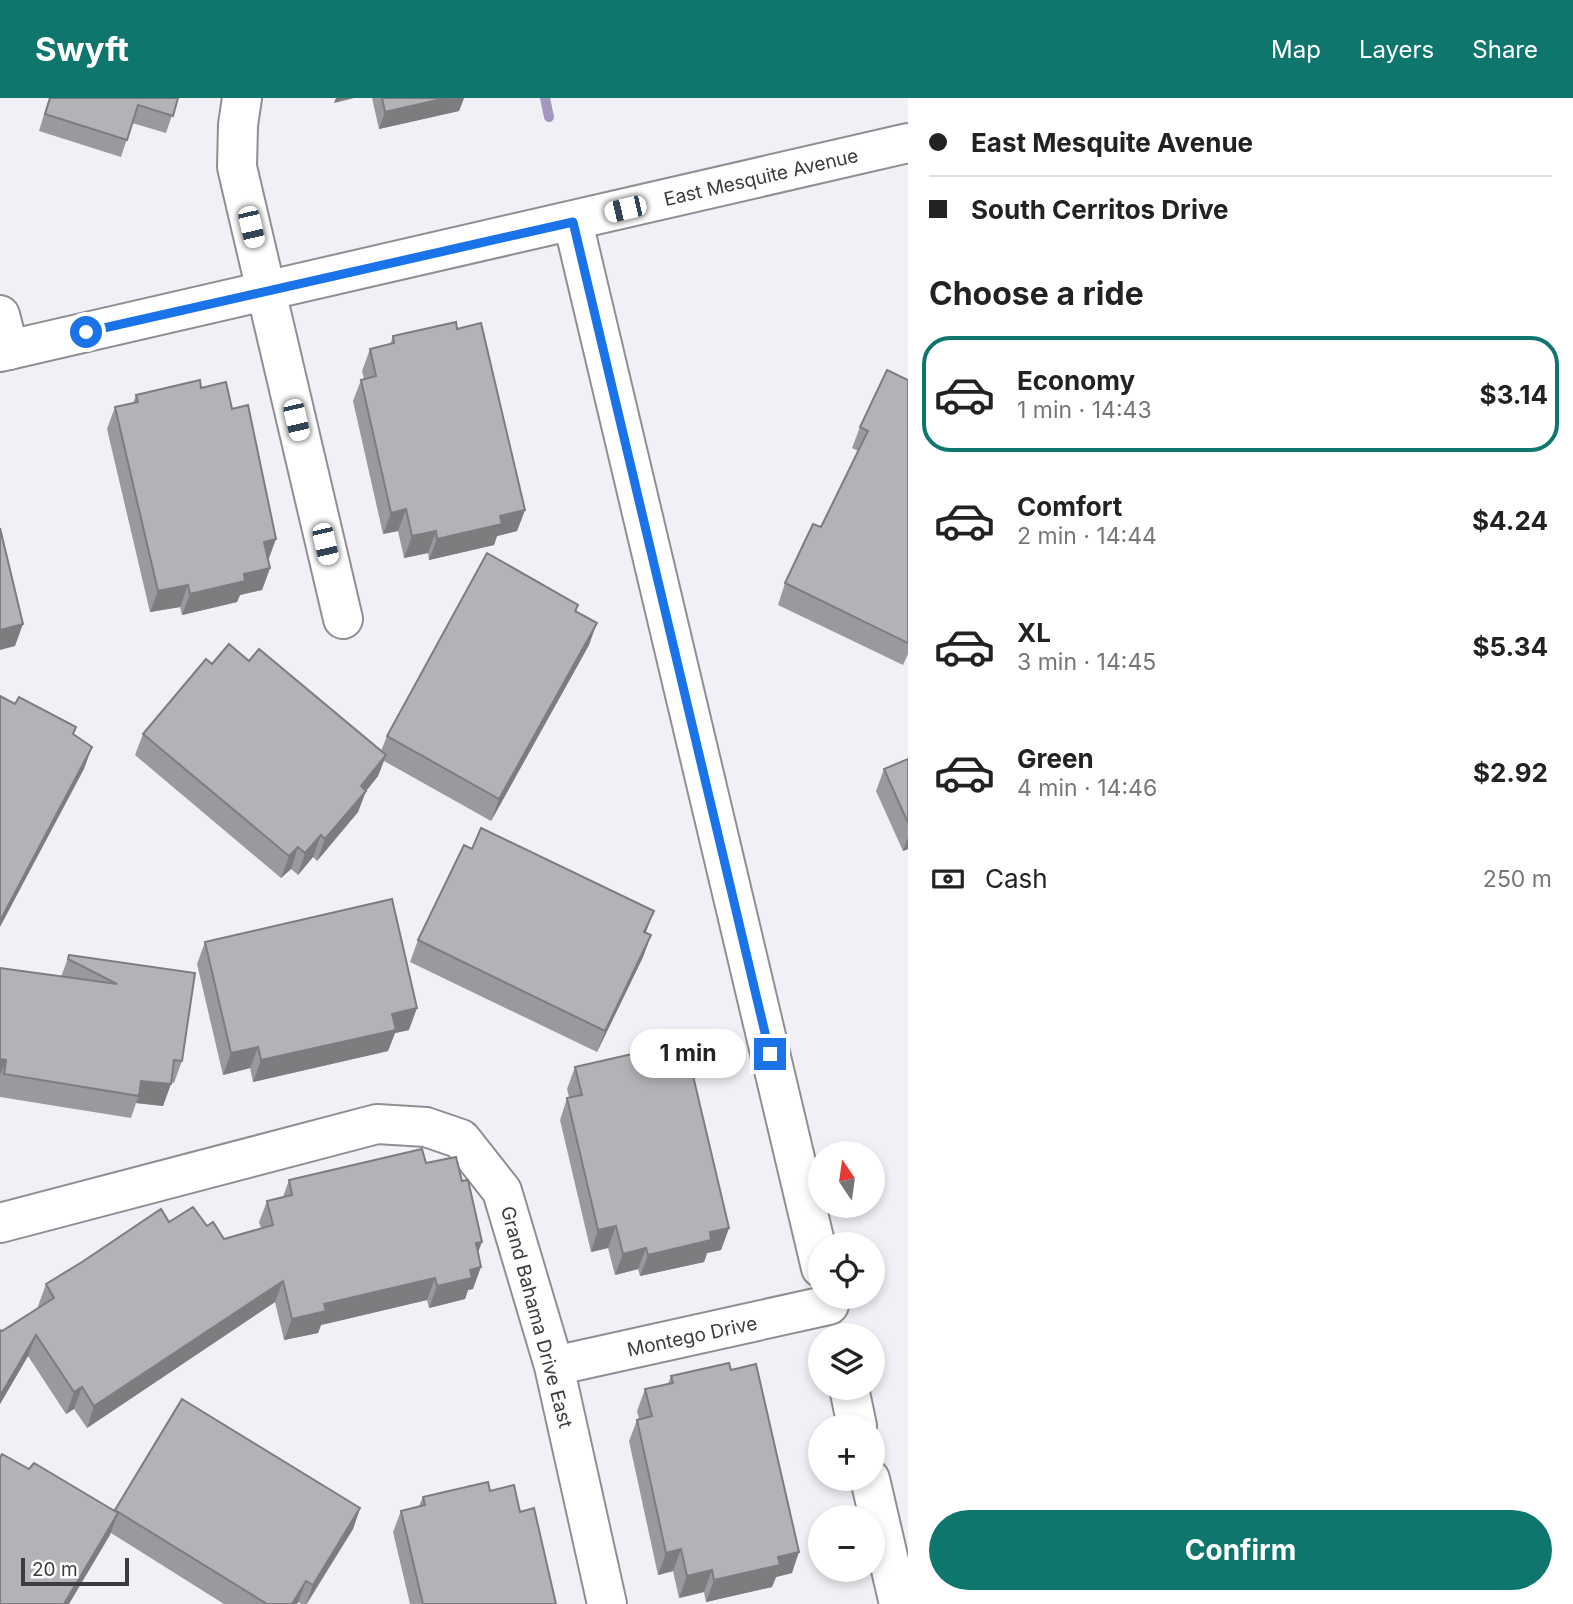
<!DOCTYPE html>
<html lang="en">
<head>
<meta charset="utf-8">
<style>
	body { margin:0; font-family:Inter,sans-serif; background:#f6f6f6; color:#222; height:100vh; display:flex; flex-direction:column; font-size:26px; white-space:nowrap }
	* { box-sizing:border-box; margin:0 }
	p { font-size:23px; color:#767676 }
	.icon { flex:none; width:38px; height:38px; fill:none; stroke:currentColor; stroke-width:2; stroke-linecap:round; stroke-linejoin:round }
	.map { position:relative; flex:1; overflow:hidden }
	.panel { display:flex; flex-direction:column; background:#fff; width:665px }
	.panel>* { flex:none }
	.hud { display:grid; align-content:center; height:154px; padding:0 21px; background:#fff }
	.needle { width:46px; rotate:347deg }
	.buttons { position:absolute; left:808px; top:1043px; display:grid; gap:14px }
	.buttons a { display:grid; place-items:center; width:77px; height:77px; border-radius:50%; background:#fff; box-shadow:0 4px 10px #0003; font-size:35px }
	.scale { position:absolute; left:21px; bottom:18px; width:108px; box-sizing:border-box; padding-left:7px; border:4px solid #3c3c3e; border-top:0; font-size:19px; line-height:24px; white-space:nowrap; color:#3c3c3e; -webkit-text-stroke:5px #fefefe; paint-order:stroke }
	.end { position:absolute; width:32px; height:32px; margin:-16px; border:9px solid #1a73e8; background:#fff; box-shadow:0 0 0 4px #fff }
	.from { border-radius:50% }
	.bubble { position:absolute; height:49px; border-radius:24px; background:#fff; box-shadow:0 4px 10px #0003; font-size:23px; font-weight:700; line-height:49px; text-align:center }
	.car { position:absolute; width:21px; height:42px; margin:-21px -10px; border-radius:9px; box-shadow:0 0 5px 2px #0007; background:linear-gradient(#fff 24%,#345 0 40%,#fff 0 76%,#345 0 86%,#fff 0) }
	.hud b { display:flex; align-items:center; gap:24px; height:66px; font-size:26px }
	.hud b+b { border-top:2px solid #e0e0e0 }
	.hud i { width:18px; height:18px; background:#222 }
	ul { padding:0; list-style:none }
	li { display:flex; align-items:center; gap:21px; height:116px; margin:0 14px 10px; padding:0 7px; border:4px solid transparent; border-radius:28px }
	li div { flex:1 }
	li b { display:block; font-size:26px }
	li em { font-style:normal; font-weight:700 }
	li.active { border-color:#0f766e }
	li>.icon { width:63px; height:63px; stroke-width:1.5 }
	h2 { padding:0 21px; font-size:32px; line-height:84px }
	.pay { display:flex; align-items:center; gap:18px; height:77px; padding:0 21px; font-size:26px }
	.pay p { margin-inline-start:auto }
	.cta { display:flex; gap:14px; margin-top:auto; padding:14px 21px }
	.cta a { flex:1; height:80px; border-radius:42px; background:#0f766e; color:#fff; font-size:28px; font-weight:700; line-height:80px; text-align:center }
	header { display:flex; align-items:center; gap:42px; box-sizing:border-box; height:98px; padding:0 35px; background:#0f766e; color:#fff }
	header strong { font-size:33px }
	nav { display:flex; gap:38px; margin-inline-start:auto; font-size:24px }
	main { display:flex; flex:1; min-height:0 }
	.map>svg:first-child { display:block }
</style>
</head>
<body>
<header>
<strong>Swyft</strong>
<nav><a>Map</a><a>Layers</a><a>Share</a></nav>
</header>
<main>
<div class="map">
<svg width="908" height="1506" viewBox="0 0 908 1506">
	<rect width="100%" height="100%" fill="#f1f0f6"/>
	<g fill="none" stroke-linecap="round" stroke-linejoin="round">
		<path stroke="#a397c0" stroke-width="10" d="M 545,0 L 549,19"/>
		<defs>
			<path id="minor" d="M 242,0 L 238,27 L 237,69 L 343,521
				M 573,124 L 821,1170
				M 0,217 L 9,252
				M 0,1125 L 377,1026 L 426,1029 L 461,1041 L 502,1093 L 554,1268 L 607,1506
				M 554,1268 L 829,1207
				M 849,1290 L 857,1328
				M 870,1381 L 899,1506"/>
			<path id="tertiary" d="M 0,254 L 908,45"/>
		</defs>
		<use href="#minor" stroke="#8f8e93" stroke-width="42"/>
		<use href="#tertiary" stroke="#8f8e93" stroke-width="42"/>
		<use href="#minor" stroke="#fff" stroke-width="38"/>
		<use href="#tertiary" stroke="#fff" stroke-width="38"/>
	</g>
	<path fill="#9a999d" d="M 49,0 L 178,0 L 166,35 L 132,25 L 121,59 L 39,33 Z
		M 372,0 L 464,0 L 459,13 L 379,31 Z
		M 457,231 L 525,412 L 517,433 L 497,438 L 494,447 L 429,462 L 428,455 L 404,460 L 398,433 L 383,436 L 353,303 L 361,282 L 364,281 L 362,273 L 370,251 L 390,247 L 393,238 Z
		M 908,282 L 908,556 L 903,567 L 778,507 L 785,485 L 821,429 L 858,353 L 852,350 L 860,329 Z
		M 201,290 L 268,463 L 270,470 L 262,492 L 240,497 L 237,504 L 182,517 L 180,509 L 150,514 L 107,331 L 115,309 L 133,305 L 136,297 Z
		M 578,507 L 576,514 L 589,547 L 491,723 L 384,663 L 378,678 L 366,693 L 358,714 L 317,763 L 313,759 L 298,777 L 291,771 L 281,780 L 135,657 L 143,636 L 212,566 L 249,563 L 381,653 L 387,638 Z
		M 908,661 L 908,751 L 903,753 L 876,693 L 884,671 Z
		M 646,835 L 651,837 L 643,859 L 597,954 L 410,864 L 418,842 Z
		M 205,844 L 409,932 L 395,935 L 388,953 L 253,984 L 250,970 L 223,977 L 197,866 Z
		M 69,857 L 195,875 L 182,963 L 174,985 L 171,984 L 163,1008 L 136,1005 L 131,1020 L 0,999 L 0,870 L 61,879 Z
		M 575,969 L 729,1130 L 721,1152 L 707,1155 L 704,1164 L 640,1178 L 638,1171 L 615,1177 L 608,1150 L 591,1154 L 560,1022 L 567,1000 L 569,999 L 567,991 Z
		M 426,1065 L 478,1155 L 473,1191 L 468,1192 L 465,1201 L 429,1210 L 427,1202 L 321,1227 L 318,1235 L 284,1242 L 275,1204 L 87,1330 L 74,1311 L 66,1316 L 28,1258 L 0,1306 L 0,1232 L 2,1233 L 39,1210 L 38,1208 L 46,1186 L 169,1124 L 207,1128 L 224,1141 L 261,1130 L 259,1124 L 267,1103 L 283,1099 L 289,1082 Z
		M 671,1278 L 792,1475 L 776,1479 L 772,1489 L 706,1504 L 704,1494 L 679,1500 L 673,1473 L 658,1477 L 629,1343 L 637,1322 L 639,1321 L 637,1313 L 645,1291 L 668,1286 Z
		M 29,1371 L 114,1413 L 115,1412 L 360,1410 L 353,1431 L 307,1506 L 301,1506 L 298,1504 L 297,1506 L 224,1506 L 111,1435 Z
		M 490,1393 L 520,1414 L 556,1506 L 410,1506 L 393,1434 L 401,1413 L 419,1408 L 423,1399 Z"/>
	<path fill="#7d7d80" d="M 336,0 L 354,0 L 334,5 Z
		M 446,0 L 464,0 L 459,13 L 379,31 L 385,14 Z
		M 406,411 L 398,433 L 383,436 L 391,415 Z
		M 525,412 L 517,433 L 497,438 L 494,447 L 429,462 L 437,441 L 500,418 Z
		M 436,433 L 428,455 L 404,460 L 412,438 Z
		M 276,441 L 268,463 L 264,444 Z
		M 270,470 L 262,492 L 240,497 L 237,504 L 182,517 L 190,496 L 244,476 Z
		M 188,487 L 180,509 L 150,514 L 158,493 Z
		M 597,525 L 589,547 L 491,723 L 499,701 Z
		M 23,526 L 15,548 L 0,552 L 0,532 Z
		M 92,649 L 84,671 L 0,829 L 0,823 Z
		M 386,657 L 378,678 L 366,693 L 358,714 L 317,763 L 325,741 L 361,688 Z
		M 321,737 L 313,759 L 298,777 L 305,755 Z
		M 908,739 L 908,751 L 903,753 Z
		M 298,749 L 291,771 L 281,780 L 289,758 Z
		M 654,813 L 646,834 L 644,834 Z
		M 651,837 L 643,859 L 597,954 L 605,933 Z
		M 417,910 L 409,932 L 395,935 L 388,953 L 253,984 L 261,962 L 392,916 Z
		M 258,949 L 250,970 L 223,977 L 231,955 Z
		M 0,961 L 6,962 L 0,977 Z
		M 141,983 L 171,986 L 163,1008 L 136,1005 L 139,998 Z
		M 616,1128 L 608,1150 L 591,1154 L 598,1132 Z
		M 729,1130 L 721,1152 L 707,1155 L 704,1164 L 640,1178 L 648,1157 L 710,1134 Z
		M 482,1144 L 474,1165 L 476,1145 Z
		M 646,1150 L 638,1171 L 615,1177 L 623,1156 Z
		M 481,1169 L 473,1191 L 468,1192 L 465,1201 L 429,1210 L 437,1188 L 470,1172 Z
		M 435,1180 L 427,1202 L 321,1227 L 318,1235 L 284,1242 L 292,1221 L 324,1206 Z
		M 283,1183 L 275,1204 L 87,1330 L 94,1308 Z
		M 36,1237 L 28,1258 L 0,1306 L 0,1298 Z
		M 82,1289 L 74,1311 L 66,1316 L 74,1294 Z
		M 360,1410 L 353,1431 L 306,1506 L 313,1487 Z
		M 118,1415 L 110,1437 L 69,1506 L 64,1506 Z
		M 681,1451 L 673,1473 L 658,1477 L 666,1455 Z
		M 799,1454 L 792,1475 L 776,1479 L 772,1489 L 706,1504 L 714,1482 L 778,1459 Z
		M 712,1472 L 704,1494 L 679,1500 L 687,1478 Z
		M 306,1483 L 298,1504 L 297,1506 L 292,1506 Z"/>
	<path fill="#b3b2b7" stroke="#7d7d80" stroke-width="2" d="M 50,0 L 178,0 L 173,18 L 138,7 L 127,42 L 45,16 Z
		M 382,0 L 446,0 L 385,14 Z
		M 456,224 L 457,231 L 481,225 L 525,412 L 500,418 L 502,426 L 437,441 L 436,433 L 412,438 L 406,411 L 391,415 L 361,282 L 376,278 L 370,251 L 394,245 L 393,238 Z
		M 887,272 L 908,282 L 908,545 L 785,485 L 813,426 L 821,429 L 868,333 L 860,329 Z
		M 200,282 L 201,290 L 226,284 L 232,311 L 248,307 L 276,441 L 264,444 L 270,470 L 244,476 L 245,483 L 190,496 L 188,487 L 158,493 L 115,309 L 138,304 L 136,297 Z
		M 0,430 L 23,526 L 0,532 Z
		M 487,455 L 578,507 L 575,513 L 597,525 L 499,701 L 387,638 Z
		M 229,546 L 249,563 L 259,551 L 386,657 L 361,688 L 366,693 L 325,741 L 321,737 L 305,755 L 298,749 L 289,758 L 143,636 L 206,561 L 212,566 Z
		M 0,598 L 15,606 L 19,599 L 76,629 L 73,636 L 92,649 L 0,823 Z
		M 908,661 L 908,725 L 884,671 Z
		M 481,730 L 654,813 L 644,834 L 651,837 L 605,933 L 418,842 L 464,747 L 472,751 Z
		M 392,801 L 417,910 L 392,916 L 396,932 L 261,962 L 258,949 L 231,955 L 205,844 Z
		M 69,857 L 195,875 L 182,963 L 174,962 L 171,986 L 141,983 L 139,998 L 4,976 L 6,962 L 0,961 L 0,870 L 117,886 L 68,861 Z
		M 685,944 L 729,1130 L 710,1134 L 711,1142 L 648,1157 L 646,1150 L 623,1156 L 616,1128 L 598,1132 L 567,1000 L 582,997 L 575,969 Z
		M 422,1051 L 426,1065 L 456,1059 L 462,1083 L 468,1082 L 482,1144 L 476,1145 L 481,1169 L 470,1172 L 472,1180 L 437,1188 L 435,1180 L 324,1206 L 326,1213 L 292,1221 L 283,1183 L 94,1308 L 82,1289 L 74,1294 L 36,1237 L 0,1298 L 0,1232 L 2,1233 L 54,1200 L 46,1186 L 82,1164 L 161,1111 L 169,1124 L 193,1109 L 207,1128 L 213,1124 L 224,1141 L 273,1127 L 267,1103 L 292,1097 L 289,1082 Z
		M 729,1265 L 731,1272 L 756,1266 L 799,1454 L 778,1459 L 780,1467 L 714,1482 L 712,1472 L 687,1478 L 681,1451 L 666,1455 L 637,1322 L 652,1318 L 645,1291 L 673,1285 L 671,1278 Z
		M 182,1301 L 360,1410 L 313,1487 L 306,1483 L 292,1506 L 267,1506 L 115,1412 Z
		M 2,1356 L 29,1371 L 34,1365 L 118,1415 L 64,1506 L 0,1506 L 0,1360 Z
		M 488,1384 L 490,1393 L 514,1387 L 520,1414 L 534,1410 L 556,1506 L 423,1506 L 401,1413 L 425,1407 L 423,1399 Z"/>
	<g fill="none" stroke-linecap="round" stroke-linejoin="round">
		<path stroke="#1a73e8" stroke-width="9" d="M 86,234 L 573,124 L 770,956"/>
	</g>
	<g text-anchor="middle" stroke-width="5" stroke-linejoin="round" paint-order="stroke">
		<g font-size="19" fill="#3c3c3e" stroke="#fefefe">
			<text transform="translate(761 79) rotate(-13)" y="7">East Mesquite Avenue</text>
			<text transform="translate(537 1219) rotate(75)" y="7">Grand Bahama Drive East</text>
			<text transform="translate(692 1238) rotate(-12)" y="7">Montego Drive</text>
		</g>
	</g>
</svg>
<div class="buttons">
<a><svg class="needle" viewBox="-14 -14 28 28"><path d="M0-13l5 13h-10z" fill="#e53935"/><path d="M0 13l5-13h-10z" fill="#767676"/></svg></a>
<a><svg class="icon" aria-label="locate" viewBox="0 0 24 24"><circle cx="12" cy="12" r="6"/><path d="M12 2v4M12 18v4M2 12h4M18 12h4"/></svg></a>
<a><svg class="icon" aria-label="layers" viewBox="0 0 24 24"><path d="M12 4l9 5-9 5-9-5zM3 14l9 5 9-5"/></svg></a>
<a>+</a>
<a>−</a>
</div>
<div class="scale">20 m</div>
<i class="end from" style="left:86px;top:234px"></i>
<i class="end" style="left:770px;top:956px"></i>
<div class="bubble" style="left:630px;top:931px;width:116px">1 min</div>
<i class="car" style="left:625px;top:111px;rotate:257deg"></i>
<i class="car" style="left:251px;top:129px;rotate:167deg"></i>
<i class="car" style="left:296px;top:322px;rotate:167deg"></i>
<i class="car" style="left:325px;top:446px;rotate:167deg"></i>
</div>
<section class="panel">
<div class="hud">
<b><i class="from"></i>East Mesquite Avenue</b>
<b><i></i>South Cerritos Drive</b>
</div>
<h2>Choose a ride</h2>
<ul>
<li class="active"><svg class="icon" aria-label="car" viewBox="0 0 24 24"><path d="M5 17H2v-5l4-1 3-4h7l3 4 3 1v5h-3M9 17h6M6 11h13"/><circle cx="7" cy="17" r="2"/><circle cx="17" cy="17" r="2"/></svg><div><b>Economy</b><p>1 min · 14:43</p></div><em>$3.14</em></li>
<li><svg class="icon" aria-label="car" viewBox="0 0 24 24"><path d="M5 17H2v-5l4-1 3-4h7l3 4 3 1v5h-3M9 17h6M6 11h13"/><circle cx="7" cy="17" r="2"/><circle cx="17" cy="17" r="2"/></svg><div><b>Comfort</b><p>2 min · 14:44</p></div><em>$4.24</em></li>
<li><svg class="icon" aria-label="car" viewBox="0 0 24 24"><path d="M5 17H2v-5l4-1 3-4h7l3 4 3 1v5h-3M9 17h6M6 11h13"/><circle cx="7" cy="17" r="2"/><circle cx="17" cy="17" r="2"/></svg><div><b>XL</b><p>3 min · 14:45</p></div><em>$5.34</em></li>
<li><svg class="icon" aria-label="car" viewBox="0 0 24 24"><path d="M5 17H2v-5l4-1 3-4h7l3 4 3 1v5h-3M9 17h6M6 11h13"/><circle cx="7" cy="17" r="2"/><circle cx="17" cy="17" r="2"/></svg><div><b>Green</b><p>4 min · 14:46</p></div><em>$2.92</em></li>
</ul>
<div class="pay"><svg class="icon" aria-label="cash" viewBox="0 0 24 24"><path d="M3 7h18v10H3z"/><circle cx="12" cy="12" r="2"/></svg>Cash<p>250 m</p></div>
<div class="cta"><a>Confirm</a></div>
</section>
</main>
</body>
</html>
